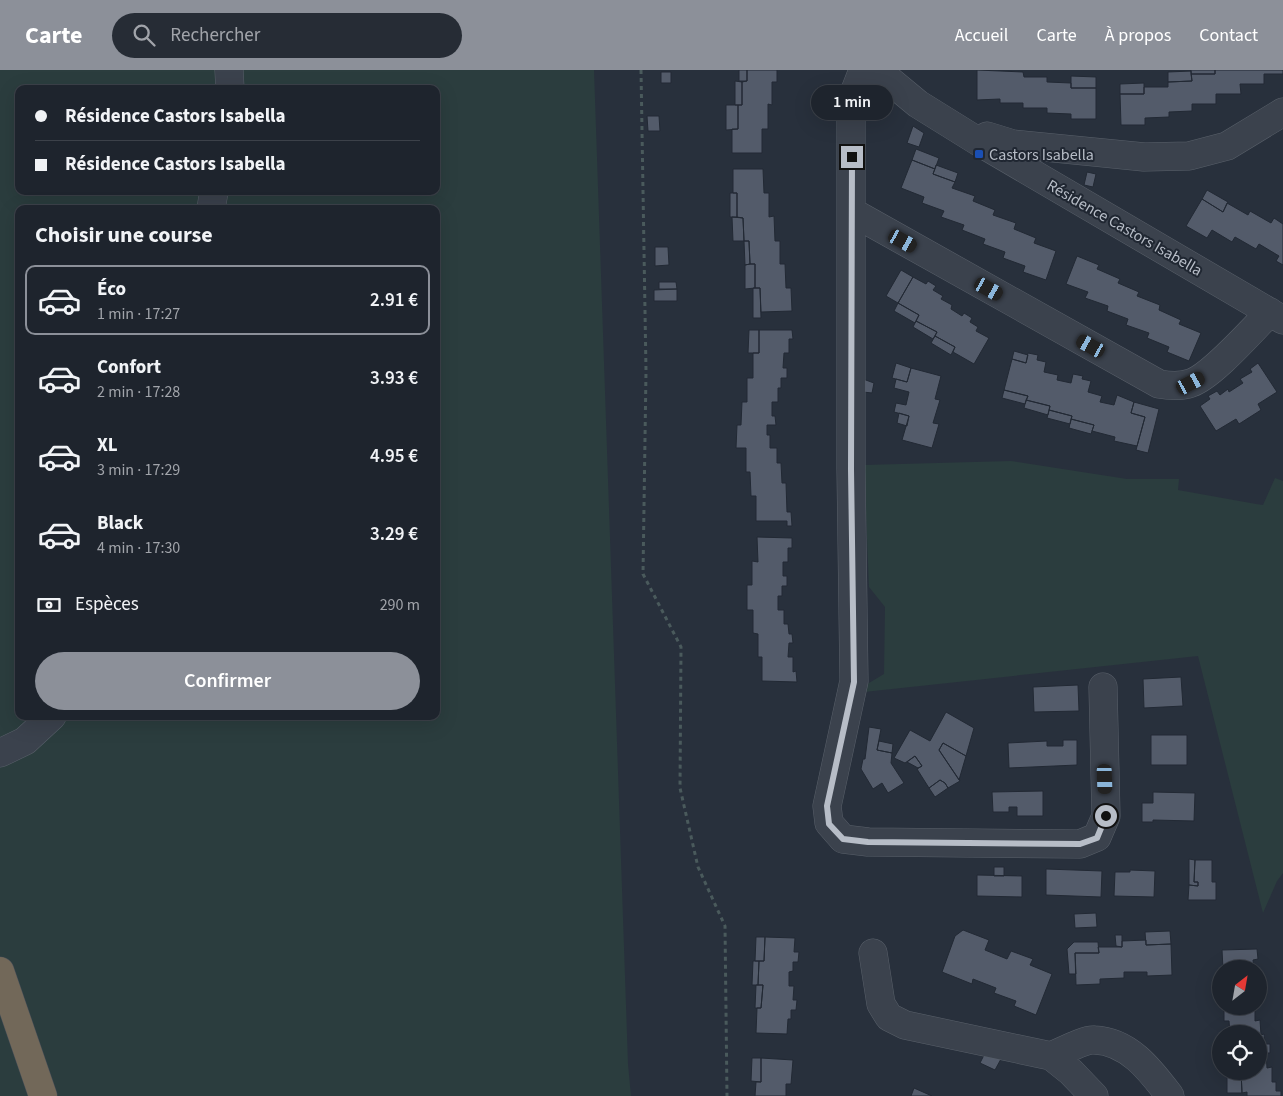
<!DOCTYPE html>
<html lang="fr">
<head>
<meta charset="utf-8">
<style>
	body { margin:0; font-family:"Source Sans 3",sans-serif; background:#262c35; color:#f1f3f6; height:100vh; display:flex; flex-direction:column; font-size:19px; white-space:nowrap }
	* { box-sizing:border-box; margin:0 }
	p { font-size:16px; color:#a1a4aa }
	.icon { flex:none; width:28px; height:28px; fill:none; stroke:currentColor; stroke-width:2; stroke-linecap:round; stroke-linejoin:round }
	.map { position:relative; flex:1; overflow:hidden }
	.sheet { position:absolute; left:15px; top:135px; width:425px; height:515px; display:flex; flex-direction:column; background:#1e242d; border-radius:10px; box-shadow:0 5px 20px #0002,0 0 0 1px #3c4149 }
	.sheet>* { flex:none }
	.hud { position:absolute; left:15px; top:15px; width:425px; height:110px; border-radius:10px; box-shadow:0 5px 20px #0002,0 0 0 1px #3c4149; display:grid; align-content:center; height:110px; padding:0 20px; background:#1e242d }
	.needle { width:32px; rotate:31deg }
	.fabs { position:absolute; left:1212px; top:890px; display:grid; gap:10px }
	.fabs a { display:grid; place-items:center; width:55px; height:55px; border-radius:50%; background:#1e242d; box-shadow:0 5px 20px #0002,0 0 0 1px #3c4149; font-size:25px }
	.end { position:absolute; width:22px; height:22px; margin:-11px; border:6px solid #b7bdc7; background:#111; box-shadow:0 0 0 2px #111 }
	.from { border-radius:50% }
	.bubble { position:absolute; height:35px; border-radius:18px; background:#1e242d; box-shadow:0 5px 20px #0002,0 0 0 1px #3c4149; font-size:16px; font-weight:600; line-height:35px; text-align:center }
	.car { position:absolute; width:15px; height:30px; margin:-15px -8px; border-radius:6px; box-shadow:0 0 4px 1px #0007; background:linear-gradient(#222 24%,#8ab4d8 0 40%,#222 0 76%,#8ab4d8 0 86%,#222 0) }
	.hud b { display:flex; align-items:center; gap:18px; height:48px; font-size:19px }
	.hud b+b { border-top:1px solid #3c4149 }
	.hud i { width:12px; height:12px; background:#f1f3f6 }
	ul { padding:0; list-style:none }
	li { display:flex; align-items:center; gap:15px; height:70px; margin:0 10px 8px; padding:0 10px; border:2px solid transparent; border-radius:10px }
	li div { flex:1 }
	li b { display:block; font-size:19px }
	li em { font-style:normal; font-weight:600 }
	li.current { border-color:#8c9099 }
	li>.icon { width:45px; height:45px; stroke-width:1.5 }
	h2 { padding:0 20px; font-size:22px; line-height:60px }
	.pay { display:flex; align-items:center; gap:12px; height:55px; padding:0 20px; font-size:19px }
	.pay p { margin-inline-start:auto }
	.cta { display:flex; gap:10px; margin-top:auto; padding:10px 20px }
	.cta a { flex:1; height:58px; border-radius:30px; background:#8c9099; color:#fff; font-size:20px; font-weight:600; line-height:58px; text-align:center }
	header { display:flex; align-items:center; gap:30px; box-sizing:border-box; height:70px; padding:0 25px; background:#8c9099; color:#fff }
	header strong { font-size:24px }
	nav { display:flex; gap:28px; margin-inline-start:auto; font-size:18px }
	.search { width:350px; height:45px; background:#262c35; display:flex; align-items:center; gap:12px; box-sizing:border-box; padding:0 18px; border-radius:28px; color:#a1a4aa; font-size:19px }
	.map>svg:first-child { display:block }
</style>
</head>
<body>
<header>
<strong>Carte</strong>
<div class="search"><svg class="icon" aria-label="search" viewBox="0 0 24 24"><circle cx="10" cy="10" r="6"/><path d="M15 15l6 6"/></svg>Rechercher</div>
<nav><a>Accueil</a><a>Carte</a><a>À propos</a><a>Contact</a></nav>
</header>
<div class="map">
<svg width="1283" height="1026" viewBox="0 0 1283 1026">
	<rect width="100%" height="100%" fill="#28303c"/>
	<path fill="#2b3d3e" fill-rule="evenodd" d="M 0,0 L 594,0 L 628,994 L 631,1026 L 0,1026 ZM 19,19 L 436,19 L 436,121 L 19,121 ZM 19,139 L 436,139 L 436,646 L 19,646 Z
		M 1011,391 L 1127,409 L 1179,409 L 1178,420 L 1256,434 L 1263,435 L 1275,408 L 1283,411 L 1283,803 L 1277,811 L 1263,843 L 1198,586 L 864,622 L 864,616 L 884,604 L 885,537 L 869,517 L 864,395 Z"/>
	<path fill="#535b6a" stroke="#222934" d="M 739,0 L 747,0 L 747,11 L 739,11 Z
		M 747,0 L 777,0 L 777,12 L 772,12 L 772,35 L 768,34 L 768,59 L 762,59 L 762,83 L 732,83 L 732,59 L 738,59 L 738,35 L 742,35 L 742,12 L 747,11 Z
		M 977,0 L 1023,2 L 1024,7 L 1047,7 L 1047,12 L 1071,13 L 1071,18 L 1096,18 L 1096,49 L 1071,49 L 1071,44 L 1047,43 L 1047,38 L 1023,38 L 1023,33 L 1000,33 L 1000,29 L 977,30 Z
		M 1191,0 L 1215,0 L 1215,4 L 1191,4 Z
		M 1215,0 L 1283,0 L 1283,4 L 1264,4 L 1264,14 L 1240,14 L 1241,24 L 1216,24 L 1216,34 L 1192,34 L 1192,41 L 1169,42 L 1169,47 L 1145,48 L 1145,55 L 1121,55 L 1120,24 L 1144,24 L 1144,17 L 1168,17 L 1168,12 L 1192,11 L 1191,4 L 1215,4 Z
		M 1191,1 L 1192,11 L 1168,12 L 1168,2 Z
		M 661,2 L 671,2 L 671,13 L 661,13 Z
		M 1071,6 L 1096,7 L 1096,18 L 1071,18 Z
		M 735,11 L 742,12 L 742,35 L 735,35 Z
		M 1144,13 L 1144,24 L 1120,24 L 1120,14 Z
		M 726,35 L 738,35 L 738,59 L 726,60 Z
		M 647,46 L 659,46 L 660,61 L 648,61 Z
		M 913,56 L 924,63 L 919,77 L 907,73 Z
		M 916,79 L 939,88 L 935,99 L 912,90 Z
		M 912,90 L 935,99 L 933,104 L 955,112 L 952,118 L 975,126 L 973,131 L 995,140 L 993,145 L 1016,153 L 1014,159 L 1036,168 L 1034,173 L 1056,181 L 1046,210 L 1023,202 L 1025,196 L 1003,188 L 1005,182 L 983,174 L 985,169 L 962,160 L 964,155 L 941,147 L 944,141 L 922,133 L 924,127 L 901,118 Z
		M 936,95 L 958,103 L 955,112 L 933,104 Z
		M 733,99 L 763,99 L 764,123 L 769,123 L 769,147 L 774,146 L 775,171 L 780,171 L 780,194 L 785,194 L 786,218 L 791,218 L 792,241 L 761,242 L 760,218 L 755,218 L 755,194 L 750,194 L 749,171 L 744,171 L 743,148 L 737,147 L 737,123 L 733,123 Z
		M 1087,102 L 1096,104 L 1093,117 L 1084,115 Z
		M 1207,120 L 1228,132 L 1223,142 L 1202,129 Z
		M 730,123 L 737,123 L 737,147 L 730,147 Z
		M 1202,129 L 1223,142 L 1227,133 L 1248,145 L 1250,141 L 1271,153 L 1274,148 L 1283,154 L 1283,195 L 1276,191 L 1279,186 L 1259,174 L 1256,179 L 1235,167 L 1232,172 L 1212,160 L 1207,168 L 1186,156 Z
		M 732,147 L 743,148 L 744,171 L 733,171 Z
		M 744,171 L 749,171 L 750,194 L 745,195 Z
		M 655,177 L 668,177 L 669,195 L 655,196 Z
		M 1077,186 L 1099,195 L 1097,199 L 1120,209 L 1118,213 L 1139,222 L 1137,226 L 1160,235 L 1159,240 L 1181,250 L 1179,254 L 1201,263 L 1189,291 L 1167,282 L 1169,277 L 1147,268 L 1149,263 L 1126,255 L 1128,249 L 1107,241 L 1108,236 L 1085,228 L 1088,222 L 1066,214 Z
		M 750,194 L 755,194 L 755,218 L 745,219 L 745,195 Z
		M 901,200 L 913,207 L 898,233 L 886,226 Z
		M 913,207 L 926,214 L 928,211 L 936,216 L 933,220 L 943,226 L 941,229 L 952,235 L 951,239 L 962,246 L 964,243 L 972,248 L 970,252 L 978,257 L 976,261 L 989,268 L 974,294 L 953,282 L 955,277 L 935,266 L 937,262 L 916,251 L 919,245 L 898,233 Z
		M 659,212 L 676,212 L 677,219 L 659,219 Z
		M 753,218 L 760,218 L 761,248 L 753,248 Z
		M 677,219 L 677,231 L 654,231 L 654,220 Z
		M 898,233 L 919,245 L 915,253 L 894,241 Z
		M 916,251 L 937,262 L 933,269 L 913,257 Z
		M 749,260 L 759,260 L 759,283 L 748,283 Z
		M 759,260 L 792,260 L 793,269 L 789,269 L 789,283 L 784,283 L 783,298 L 787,298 L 787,308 L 781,308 L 781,318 L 778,318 L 778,332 L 772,332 L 772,346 L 775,346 L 776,355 L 767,355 L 767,365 L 770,365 L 770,378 L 777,378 L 777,393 L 781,393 L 782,413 L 786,413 L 787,442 L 791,442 L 792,456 L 787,456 L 787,451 L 756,451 L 756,426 L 751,426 L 750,402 L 746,402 L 746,378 L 736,378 L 737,355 L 741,355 L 742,332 L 747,332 L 747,308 L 753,308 L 753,283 L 759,283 Z
		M 935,266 L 955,277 L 951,285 L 931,273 Z
		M 1014,281 L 1028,285 L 1026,293 L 1012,289 Z
		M 1028,283 L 1038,285 L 1037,290 L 1046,292 L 1044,302 L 1058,305 L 1057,310 L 1071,313 L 1073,304 L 1083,306 L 1082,309 L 1091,311 L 1088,322 L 1102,326 L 1100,332 L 1114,335 L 1117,325 L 1134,332 L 1131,343 L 1145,347 L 1137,376 L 1114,371 L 1115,367 L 1092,361 L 1094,355 L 1071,349 L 1072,346 L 1049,340 L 1050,336 L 1026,330 L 1028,326 L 1004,320 L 1012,289 L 1026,293 Z
		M 896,293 L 911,298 L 907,312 L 892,308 Z
		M 1258,293 L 1277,322 L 1258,334 L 1261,340 L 1239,354 L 1236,349 L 1216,361 L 1200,336 L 1210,329 L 1208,326 L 1217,321 L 1220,325 L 1228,319 L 1229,322 L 1243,313 L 1240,309 L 1252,302 L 1250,299 Z
		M 911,298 L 941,306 L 935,329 L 940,330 L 933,353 L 939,354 L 932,378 L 902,370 L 909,346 L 894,342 L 896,333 L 906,335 L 909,322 L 894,318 L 896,309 L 907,312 Z
		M 863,309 L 874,313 L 872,323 L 863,322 Z
		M 1004,320 L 1028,326 L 1025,334 L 1002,328 Z
		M 1026,330 L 1050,336 L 1048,345 L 1024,338 Z
		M 1134,332 L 1159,339 L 1148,383 L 1136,380 L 1145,347 L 1131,343 Z
		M 1049,340 L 1072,346 L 1070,354 L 1047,348 Z
		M 899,343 L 909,346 L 907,356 L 897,353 Z
		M 1071,349 L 1094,355 L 1091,364 L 1069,358 Z
		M 757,467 L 792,468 L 792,478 L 788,478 L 788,492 L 783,492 L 783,506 L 787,506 L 787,516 L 782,516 L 782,526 L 778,526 L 778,540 L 784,540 L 784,554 L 788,554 L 789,564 L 792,564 L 793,573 L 789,573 L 788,587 L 793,587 L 793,602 L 796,601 L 797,612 L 762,611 L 762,587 L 758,587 L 758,564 L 753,563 L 753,540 L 747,540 L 747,515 L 752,515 L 752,491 L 758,492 Z
		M 1181,607 L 1183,636 L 1144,638 L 1143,609 Z
		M 1078,615 L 1079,641 L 1034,642 L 1033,617 Z
		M 946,642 L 974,658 L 966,686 L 943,673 L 939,680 L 960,711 L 948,718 L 945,713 L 940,710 L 929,718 L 917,699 L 922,696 L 915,686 L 905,693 L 894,688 L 910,660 L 930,671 Z
		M 869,657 L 881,659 L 877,680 L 892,683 L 891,693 L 904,713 L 888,723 L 882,713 L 873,719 L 861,699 L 863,689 L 865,689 Z
		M 1151,665 L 1187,665 L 1187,695 L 1151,695 Z
		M 1063,670 L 1077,670 L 1077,695 L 1009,698 L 1008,673 L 1047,671 L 1047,676 L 1063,676 Z
		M 879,671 L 893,674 L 892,683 L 877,680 Z
		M 943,673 L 966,686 L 959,710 L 939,680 Z
		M 915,686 L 922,696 L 918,698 L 907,692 Z
		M 940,710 L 945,713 L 948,718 L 935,727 L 929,718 Z
		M 1043,721 L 1043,746 L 1017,746 L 1017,737 L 1009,737 L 1009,742 L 993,742 L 992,722 Z
		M 1153,722 L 1195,723 L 1194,751 L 1153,750 L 1153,752 L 1142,752 L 1142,733 L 1153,733 Z
		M 1189,789 L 1195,790 L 1194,812 L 1198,812 L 1198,816 L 1189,815 Z
		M 1195,790 L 1212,790 L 1212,812 L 1216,812 L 1216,830 L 1188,830 L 1189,815 L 1198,816 L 1198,812 L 1194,812 Z
		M 994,797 L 1004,797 L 1004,806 L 994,806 Z
		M 1046,799 L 1102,801 L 1101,827 L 1046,825 Z
		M 1130,800 L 1155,801 L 1154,827 L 1114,826 L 1115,802 L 1130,802 Z
		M 977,805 L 1022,806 L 1022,827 L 977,826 Z
		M 1096,843 L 1097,857 L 1075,858 L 1074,844 Z
		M 963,860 L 989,870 L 985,880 L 1007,889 L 1011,881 L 1033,889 L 1030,895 L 1052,904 L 1036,945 L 1014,936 L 1016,931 L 994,923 L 996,918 L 973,909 L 972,914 L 942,902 L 955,866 Z
		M 1170,861 L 1171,874 L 1146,875 L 1145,862 Z
		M 1115,865 L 1122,865 L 1122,877 L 1116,876 Z
		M 756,867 L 765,867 L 764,891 L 755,891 Z
		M 765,867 L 795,868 L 794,882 L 799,882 L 798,892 L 793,892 L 793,901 L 789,902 L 789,916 L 794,916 L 793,930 L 797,930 L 796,940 L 791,940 L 791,949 L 788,949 L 787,964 L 756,963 L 757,938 L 761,938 L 763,915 L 758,915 L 759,891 L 764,891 Z
		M 1146,870 L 1146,875 L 1171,874 L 1172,905 L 1147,906 L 1147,902 L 1124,902 L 1124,908 L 1100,909 L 1100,914 L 1076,915 L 1075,883 L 1099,883 L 1098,877 L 1122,877 L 1122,871 Z
		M 1074,872 L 1098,872 L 1099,883 L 1075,883 L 1076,904 L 1069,904 L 1067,879 Z
		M 1257,879 L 1258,889 L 1253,890 L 1254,899 L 1223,899 L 1222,880 Z
		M 753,891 L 759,891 L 758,915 L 752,915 Z
		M 1217,904 L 1221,904 L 1221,928 L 1218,928 Z
		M 756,915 L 763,915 L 761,938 L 755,938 Z
		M 1259,927 L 1259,937 L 1255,937 L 1255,951 L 1260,950 L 1261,965 L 1264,964 L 1265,974 L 1270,974 L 1270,983 L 1266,983 L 1267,998 L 1272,997 L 1272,1012 L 1276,1012 L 1276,1021 L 1281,1021 L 1281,1026 L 1247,1026 L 1247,1022 L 1242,1023 L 1241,1001 L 1259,1001 L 1259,964 L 1230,964 L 1229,951 L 1224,951 L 1224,936 L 1259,936 Z
		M 984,985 L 1001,989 L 995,1000 L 980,993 Z
		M 752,988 L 761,988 L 761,1012 L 751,1011 Z
		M 761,988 L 793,990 L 791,1014 L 786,1014 L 786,1026 L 755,1026 L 756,1012 L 761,1012 Z
		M 1227,1001 L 1241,1001 L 1242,1023 L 1227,1023 Z
		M 914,1018 L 932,1026 L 911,1026 Z"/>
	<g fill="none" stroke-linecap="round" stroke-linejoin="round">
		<defs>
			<path id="minor" d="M 229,0 L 230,19
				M 863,0 L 851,31 L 851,399 L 854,611 L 827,736 L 829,753 L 843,769 L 868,772 L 1080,774 L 1097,767 L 1106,746 L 1103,617
				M 877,0 L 918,34 L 984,75 L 1283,250
				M 987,66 L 1013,74 L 1144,87 L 1189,86 L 1227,76 L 1283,42
				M 211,139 L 214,121
				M 852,142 L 1159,314 C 1170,316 1180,317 1191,313 C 1212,306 1252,260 1270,242
				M 0,683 L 25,671 L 52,646
				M 873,883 L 881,934 L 889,947 L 905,955 L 1051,986 L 1071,1002 L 1094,1026
				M 1051,986 C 1061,982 1085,969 1094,970 C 1129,971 1151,1001 1170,1026"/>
			<path id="highway" d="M 0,901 L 43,1026"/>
		</defs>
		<use href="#minor" stroke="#59606a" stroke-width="29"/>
		<use href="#highway" stroke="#464d57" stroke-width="29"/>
		<path stroke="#4a5a5c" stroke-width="3" stroke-dasharray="4 4" stroke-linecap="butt" d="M 641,0 L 646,301 L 643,504 L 681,577 L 680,718 L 698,797 L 725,856 L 727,1026"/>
		<use href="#minor" stroke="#3b424d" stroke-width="28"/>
		<use href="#highway" stroke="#726859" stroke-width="28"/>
	</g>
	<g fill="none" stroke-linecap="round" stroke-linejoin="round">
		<path stroke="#b7bdc7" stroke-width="6" d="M 852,87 L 851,399 L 854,612 L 827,736 L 829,754 L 843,769 L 868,772 L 1080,774 L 1097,768 L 1106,746"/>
	</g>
	<rect fill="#1a4fb4" stroke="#202732" stroke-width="2" x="974" y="79" width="10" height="10" rx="2.5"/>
	<g text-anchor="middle" stroke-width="4" stroke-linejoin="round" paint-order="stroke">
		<g font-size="16" fill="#b7bdc7" stroke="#202732" text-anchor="start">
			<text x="989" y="90">Castors Isabella</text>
		</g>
		<g font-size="16" fill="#b7bdc7" stroke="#202732">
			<text transform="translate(1125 157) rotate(30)" y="6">Résidence Castors Isabella</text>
		</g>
	</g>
</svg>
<div class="fabs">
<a><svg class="needle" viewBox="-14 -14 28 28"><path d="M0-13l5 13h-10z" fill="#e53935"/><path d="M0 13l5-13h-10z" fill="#a1a4aa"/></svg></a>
<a><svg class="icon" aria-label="locate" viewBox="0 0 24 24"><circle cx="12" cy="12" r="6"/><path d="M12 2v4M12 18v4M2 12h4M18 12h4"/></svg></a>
</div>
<i class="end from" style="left:1106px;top:746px"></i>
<i class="end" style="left:852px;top:87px"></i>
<div class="bubble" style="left:811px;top:15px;width:82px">1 min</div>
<i class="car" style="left:903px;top:171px;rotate:119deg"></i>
<i class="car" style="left:989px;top:219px;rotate:119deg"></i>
<i class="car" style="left:1091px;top:276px;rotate:299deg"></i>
<i class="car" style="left:1191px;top:313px;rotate:62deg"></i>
<i class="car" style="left:1105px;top:709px;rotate:178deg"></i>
<div class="hud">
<b><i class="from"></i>Résidence Castors Isabella</b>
<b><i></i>Résidence Castors Isabella</b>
</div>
<section class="sheet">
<h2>Choisir une course</h2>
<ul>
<li class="current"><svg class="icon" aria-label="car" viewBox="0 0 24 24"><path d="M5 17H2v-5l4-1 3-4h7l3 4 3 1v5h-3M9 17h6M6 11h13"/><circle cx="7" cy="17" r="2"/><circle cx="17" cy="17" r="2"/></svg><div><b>Éco</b><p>1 min · 17:27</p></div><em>2.91 €</em></li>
<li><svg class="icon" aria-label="car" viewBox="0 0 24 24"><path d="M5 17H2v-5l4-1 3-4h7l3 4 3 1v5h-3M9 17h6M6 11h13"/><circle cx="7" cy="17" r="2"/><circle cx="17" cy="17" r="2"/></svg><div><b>Confort</b><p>2 min · 17:28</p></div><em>3.93 €</em></li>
<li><svg class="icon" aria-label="car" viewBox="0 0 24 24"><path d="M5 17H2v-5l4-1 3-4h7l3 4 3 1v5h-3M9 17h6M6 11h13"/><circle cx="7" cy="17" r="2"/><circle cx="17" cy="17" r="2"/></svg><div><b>XL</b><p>3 min · 17:29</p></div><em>4.95 €</em></li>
<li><svg class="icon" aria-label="car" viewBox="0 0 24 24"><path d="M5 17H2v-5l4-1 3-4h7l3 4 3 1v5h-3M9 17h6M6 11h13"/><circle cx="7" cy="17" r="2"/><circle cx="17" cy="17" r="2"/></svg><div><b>Black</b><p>4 min · 17:30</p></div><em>3.29 €</em></li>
</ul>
<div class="pay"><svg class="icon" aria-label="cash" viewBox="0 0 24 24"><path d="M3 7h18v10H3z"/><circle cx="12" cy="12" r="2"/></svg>Espèces<p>290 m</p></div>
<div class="cta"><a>Confirmer</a></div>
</section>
</div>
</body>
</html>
